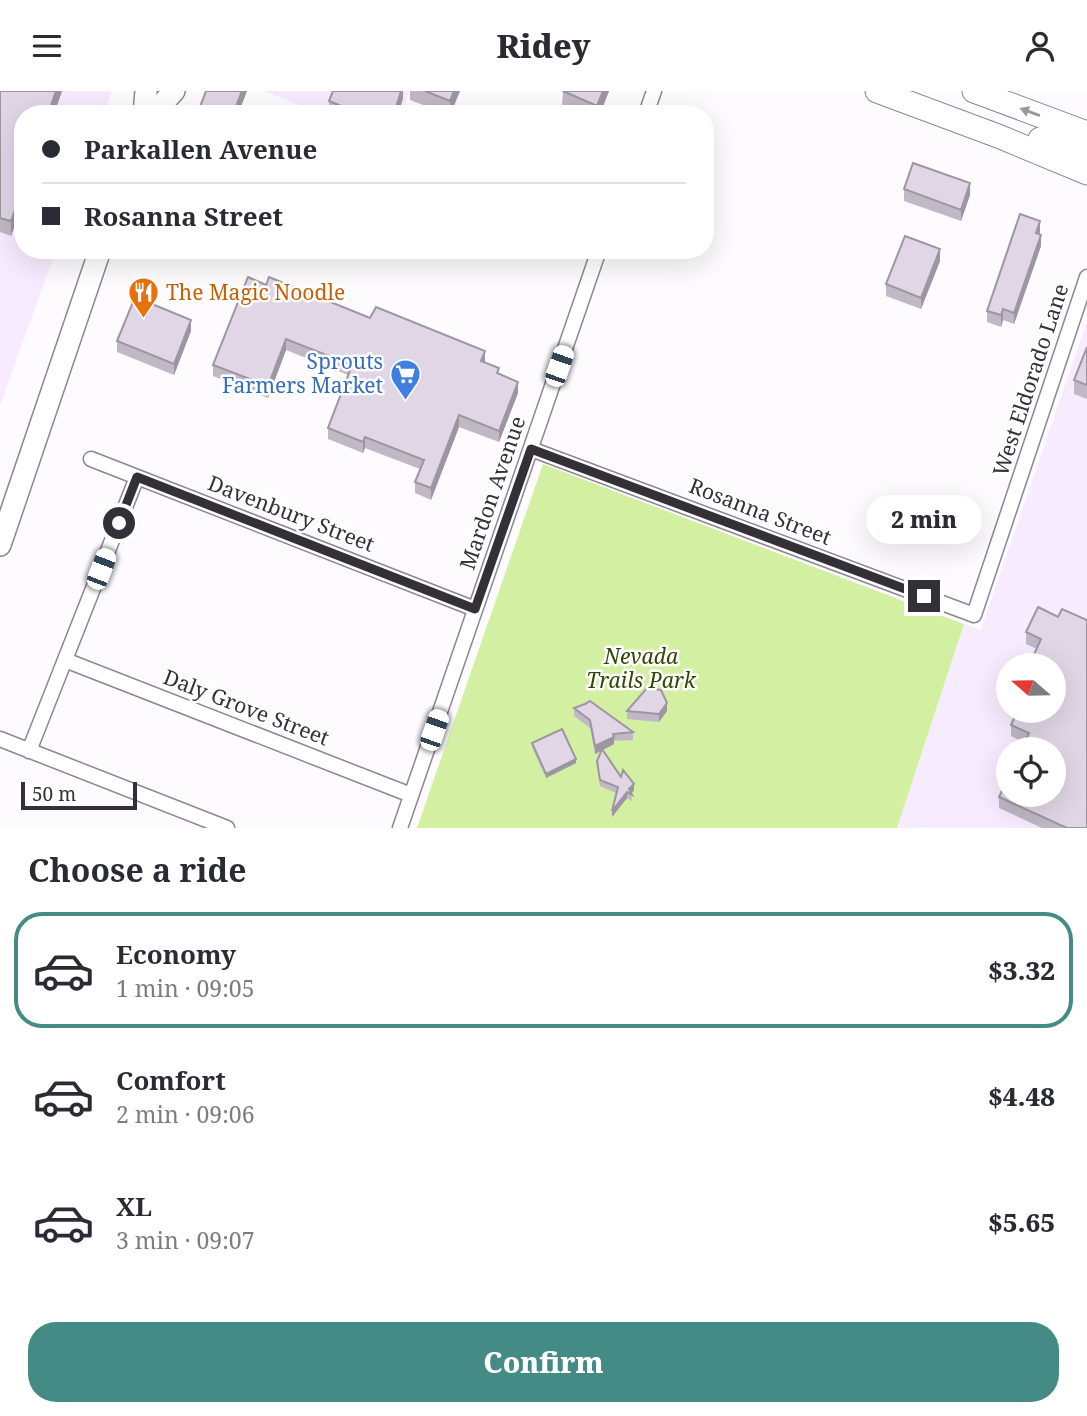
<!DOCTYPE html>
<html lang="en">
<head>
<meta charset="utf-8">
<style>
	body { margin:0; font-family:"Noto Serif",serif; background:#f2f2f3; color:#2b2b33; height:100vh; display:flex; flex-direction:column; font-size:26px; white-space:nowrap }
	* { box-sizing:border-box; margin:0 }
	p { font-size:23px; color:#7c7c81 }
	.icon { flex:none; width:38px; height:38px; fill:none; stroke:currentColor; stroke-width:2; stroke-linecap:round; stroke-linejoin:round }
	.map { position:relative; height:737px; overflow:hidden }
	.panel { display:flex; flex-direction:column; background:#fff; flex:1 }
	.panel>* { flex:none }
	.guide { position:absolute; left:14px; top:14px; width:700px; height:154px; border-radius:28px; box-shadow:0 7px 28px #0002; display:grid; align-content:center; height:154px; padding:0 28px; background:#fff }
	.needle { width:46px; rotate:290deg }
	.buttons { position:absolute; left:996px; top:562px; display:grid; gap:14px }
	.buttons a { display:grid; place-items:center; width:70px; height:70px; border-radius:50%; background:#fff; box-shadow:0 7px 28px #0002; font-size:35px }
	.scale { position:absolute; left:21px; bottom:18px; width:116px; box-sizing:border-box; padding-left:7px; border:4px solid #343037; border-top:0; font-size:19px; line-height:24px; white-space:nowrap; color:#343037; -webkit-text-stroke:5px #fff; paint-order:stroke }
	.end { position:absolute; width:32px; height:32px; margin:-16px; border:9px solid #343037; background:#fff; box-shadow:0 0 0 4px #fff }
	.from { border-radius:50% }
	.bubble { position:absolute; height:49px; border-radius:24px; background:#fff; box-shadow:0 7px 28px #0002; font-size:23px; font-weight:800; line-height:49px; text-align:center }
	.car { position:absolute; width:21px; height:42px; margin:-21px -10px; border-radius:9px; box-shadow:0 0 5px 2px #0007; background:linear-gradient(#fff 24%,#345 0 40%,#fff 0 76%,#345 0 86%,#fff 0) }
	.guide b { display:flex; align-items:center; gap:24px; height:66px; font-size:26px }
	.guide b+b { border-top:2px solid #e1e1e2 }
	.guide i { width:18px; height:18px; background:#2b2b33 }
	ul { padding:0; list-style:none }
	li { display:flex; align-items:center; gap:21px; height:116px; margin:0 14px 10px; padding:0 14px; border:4px solid transparent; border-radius:28px }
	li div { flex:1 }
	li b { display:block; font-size:26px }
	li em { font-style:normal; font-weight:800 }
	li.active { border-color:#448b85 }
	li>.icon { width:63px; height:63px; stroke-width:1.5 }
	h2 { padding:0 28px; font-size:32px; line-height:84px }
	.action { display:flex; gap:14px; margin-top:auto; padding:14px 28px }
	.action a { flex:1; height:80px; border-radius:28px; background:#448b85; color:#fff; font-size:28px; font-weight:800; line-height:80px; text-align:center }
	header { display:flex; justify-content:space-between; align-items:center; height:91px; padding:0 28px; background:#fff; font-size:32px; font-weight:800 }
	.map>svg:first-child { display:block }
</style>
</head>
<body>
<header><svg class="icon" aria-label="menu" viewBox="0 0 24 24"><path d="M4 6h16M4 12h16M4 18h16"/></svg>Ridey<svg class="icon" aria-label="person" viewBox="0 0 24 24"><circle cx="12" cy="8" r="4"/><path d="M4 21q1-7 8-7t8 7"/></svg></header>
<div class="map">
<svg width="1087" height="737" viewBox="0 0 1087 737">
	<rect width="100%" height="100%" fill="#fdfbfe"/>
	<path fill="#f7ecff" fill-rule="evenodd" d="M 0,0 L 112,0 L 104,23 L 23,23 L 23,159 L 56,159 L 0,315 Z
		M 263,0 L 409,0 L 401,23 L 324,23 Z
		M 1087,230 L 1087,737 L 897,737 L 964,533 L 981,539 ZM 1008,574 L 1054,574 L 1054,620 L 1008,620 ZM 1008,658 L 1054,658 L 1054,704 L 1008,704 Z"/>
	<path fill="#d2efa2" d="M 543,373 L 964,533 L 897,737 L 417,737 Z"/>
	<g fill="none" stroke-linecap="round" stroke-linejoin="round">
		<defs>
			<path id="street" d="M 646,23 L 654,0
				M 531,358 L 974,524 L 1087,186
				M 91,368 L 475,518
				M 65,569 L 411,704
				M 0,648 L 227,737
				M 29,660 L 137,386
				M 400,737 L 599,159"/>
			<path id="secondary" d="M 144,23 L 146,0
				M 153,23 L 174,0
				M 0,454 L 100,159"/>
			<path id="primary" d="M 877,0 L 998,45 L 1087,82
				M 974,0 L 1087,42
				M 1040,48 L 1087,62"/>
		</defs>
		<use href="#street" stroke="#8e8594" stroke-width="17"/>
		<use href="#secondary" stroke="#8e8594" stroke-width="24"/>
		<use href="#primary" stroke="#8e8594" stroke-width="25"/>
		<use href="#street" stroke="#fff" stroke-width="14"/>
		<use href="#secondary" stroke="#fff" stroke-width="21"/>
		<use href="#primary" stroke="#fff" stroke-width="23"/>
	</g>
	<path fill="#c1b8c6" d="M 0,0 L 62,0 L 54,23 L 23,23 L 23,111 L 11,145 L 0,141 Z
		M 206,0 L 247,0 L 238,23 L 200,23 L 200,16 Z
		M 403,0 L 403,7 L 398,23 L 332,23 L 329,21 L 329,10 Z
		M 410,0 L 460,0 L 451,23 L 447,23 L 410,9 Z
		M 563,0 L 609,0 L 600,23 L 580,23 L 562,15 Z
		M 904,98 L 970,104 L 961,130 L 904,110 Z
		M 1040,141 L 1039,144 L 1041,155 L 1014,233 L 1003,229 L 1001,236 L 987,231 L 987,220 Z
		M 940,170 L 921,218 L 886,205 L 886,193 Z
		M 266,194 L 485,271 L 518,302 L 499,351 L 459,336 L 431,409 L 415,402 L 415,391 L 420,378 L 365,357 L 363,362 L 328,348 L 328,337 L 348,284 L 286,259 L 268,307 L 213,285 L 213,274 Z
		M 191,240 L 174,284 L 117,261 L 117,250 Z
		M 1087,256 L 1087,308 L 1074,303 L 1074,289 Z
		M 1038,516 L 1058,526 L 1062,518 L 1087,529 L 1087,737 L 1042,737 L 999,717 L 999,706 L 1008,687 L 1008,704 L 1054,704 L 1054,658 L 1022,658 L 1025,652 L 1011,645 L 1011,634 L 1017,620 L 1054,620 L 1054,574 L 1030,574 L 1037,558 L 1026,553 L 1026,541 Z
		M 574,617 L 633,641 L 633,649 L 614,650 L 614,653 L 603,659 L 621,686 L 634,699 L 631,702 L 632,710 L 627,707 L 612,726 L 616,702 L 600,695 L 597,670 L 601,660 L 595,663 L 590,637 L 574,625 Z
		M 627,620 L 667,620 L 659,631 L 627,628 Z
		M 532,652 L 576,672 L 546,687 L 532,656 Z"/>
	<path fill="#9d96a1" d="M 56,0 L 62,0 L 54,23 L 48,23 Z
		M 242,0 L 247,0 L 238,23 L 233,23 Z
		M 401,0 L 403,0 L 403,7 L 398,23 L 394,23 Z
		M 454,0 L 460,0 L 450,23 L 450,10 Z
		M 603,0 L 609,0 L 600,23 L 597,23 L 597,15 Z
		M 970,92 L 970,104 L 961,130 L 961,119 Z
		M 23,96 L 23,111 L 11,145 L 11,130 Z
		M 1040,130 L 1040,141 L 1036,154 L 1036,142 Z
		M 1041,144 L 1041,155 L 1014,233 L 1014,222 Z
		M 940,158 L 940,170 L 921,218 L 921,207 Z
		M 1003,218 L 1003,229 L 1001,236 L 1001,224 Z
		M 191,229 L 191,240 L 174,284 L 174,273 Z
		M 286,248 L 286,259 L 268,307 L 268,295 Z
		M 485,260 L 485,271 L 481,270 Z
		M 518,291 L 518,302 L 499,351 L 499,340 Z
		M 459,324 L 459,336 L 431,409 L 431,397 Z
		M 365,346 L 365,357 L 363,362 L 363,351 Z
		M 667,612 L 667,620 L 659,631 L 659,623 Z
		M 614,646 L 614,653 L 595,663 L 595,655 Z
		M 576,668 L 576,672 L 546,687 L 546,683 Z
		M 634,693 L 634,699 L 631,703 L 629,698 Z
		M 627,701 L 627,707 L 612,726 L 612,720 Z"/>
	<path fill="#e0d6e6" stroke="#9d96a1" stroke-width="2" d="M 0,0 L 56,0 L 48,23 L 23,23 L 23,96 L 11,130 L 0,127 Z
		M 206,0 L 242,0 L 233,23 L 219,23 L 200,16 Z
		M 333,0 L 401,0 L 394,23 L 361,23 L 329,10 Z
		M 425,0 L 454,0 L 450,10 Z
		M 563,0 L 603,0 L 597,15 Z
		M 913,72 L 970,92 L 961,119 L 904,98 Z
		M 1020,123 L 1040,130 L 1036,142 L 1041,144 L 1014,222 L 1003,218 L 1001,224 L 987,220 Z
		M 905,145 L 940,158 L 921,207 L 886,193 Z
		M 248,186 L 266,194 L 269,186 L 370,227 L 376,216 L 485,260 L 481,270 L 499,277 L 497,282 L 518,291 L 499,340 L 459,324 L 431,397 L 415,391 L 424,369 L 365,346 L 363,351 L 328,337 L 352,274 L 286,248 L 268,295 L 213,274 Z
		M 135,206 L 191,229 L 174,273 L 117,250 Z
		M 1087,256 L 1087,294 L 1074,289 Z
		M 1038,516 L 1058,526 L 1062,518 L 1087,529 L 1087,737 L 1067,737 L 999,706 L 1008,687 L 1008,704 L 1054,704 L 1054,658 L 1022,658 L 1029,642 L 1011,634 L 1017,620 L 1054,620 L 1054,574 L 1034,574 L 1030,572 L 1041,548 L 1026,541 Z
		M 647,597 L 661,599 L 667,612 L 659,623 L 627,620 Z
		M 590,610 L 633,641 L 613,643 L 614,646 L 595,655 L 590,629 L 574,617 L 585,613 Z
		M 562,638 L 576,668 L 546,683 L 532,652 Z
		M 602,658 L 621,686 L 623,679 L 634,693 L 629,698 L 632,704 L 627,701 L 612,720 L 618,696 L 600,689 L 597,670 Z"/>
	<defs><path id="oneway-solid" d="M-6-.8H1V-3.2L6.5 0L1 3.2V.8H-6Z" transform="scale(1.75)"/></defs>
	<use fill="#9a989b" href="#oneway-solid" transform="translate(1030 21) rotate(-160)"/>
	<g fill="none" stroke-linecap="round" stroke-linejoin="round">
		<path stroke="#343037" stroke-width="9" d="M 119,432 L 137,386 L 475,518 L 531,358 L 924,505"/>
	</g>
	<defs>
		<symbol id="restaurant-pin" viewBox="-11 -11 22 30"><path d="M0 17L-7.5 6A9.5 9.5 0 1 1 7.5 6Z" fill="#e8710a" stroke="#fff"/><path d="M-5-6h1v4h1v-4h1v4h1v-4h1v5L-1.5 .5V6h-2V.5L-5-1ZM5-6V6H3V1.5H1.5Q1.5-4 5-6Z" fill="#fff"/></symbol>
		<symbol id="supermarket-pin" viewBox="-11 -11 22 30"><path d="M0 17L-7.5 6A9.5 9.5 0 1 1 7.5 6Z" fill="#3f7fe0" stroke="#fff"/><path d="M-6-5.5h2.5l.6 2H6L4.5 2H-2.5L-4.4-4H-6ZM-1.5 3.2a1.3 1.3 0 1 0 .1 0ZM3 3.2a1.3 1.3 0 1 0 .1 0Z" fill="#fff"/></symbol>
	</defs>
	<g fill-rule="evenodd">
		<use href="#restaurant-pin" x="126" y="184" width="35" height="47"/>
		<use href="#supermarket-pin" x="388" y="266" width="35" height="47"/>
	</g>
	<g text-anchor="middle" stroke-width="5" stroke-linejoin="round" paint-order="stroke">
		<g font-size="21" fill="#c56008" stroke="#fff" text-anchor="start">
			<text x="166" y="209">The Magic Noodle</text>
		</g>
		<g font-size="21" fill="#366cbe" stroke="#fff" text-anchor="end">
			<text x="383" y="278">Sprouts<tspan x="383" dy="24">Farmers Market</tspan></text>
		</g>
		<g font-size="21" fill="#343037" stroke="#fff">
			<text transform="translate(1031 289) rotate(-72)" y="7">West Eldorado Lane</text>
			<text transform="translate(493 402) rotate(-71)" y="7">Mardon Avenue</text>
			<text transform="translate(760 421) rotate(21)" y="7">Rosanna Street</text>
			<text transform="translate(291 423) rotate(21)" y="7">Davenbury Street</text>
			<text transform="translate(246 617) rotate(21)" y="7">Daly Grove Street</text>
		</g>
		<g font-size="21" font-style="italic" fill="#334506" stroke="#fff">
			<text x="641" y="573">Nevada<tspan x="641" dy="24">Trails Park</tspan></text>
		</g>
	</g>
</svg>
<div class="buttons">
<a><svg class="needle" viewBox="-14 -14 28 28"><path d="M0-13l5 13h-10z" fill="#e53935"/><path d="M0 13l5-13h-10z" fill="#7c7c81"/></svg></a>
<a><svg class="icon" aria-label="locate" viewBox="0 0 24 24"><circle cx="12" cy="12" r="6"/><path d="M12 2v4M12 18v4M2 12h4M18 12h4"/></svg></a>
</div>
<div class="scale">50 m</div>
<i class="end from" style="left:119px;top:432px"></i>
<i class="end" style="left:924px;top:505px"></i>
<div class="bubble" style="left:866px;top:404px;width:116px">2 min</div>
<i class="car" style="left:559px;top:275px;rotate:19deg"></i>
<i class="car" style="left:101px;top:478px;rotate:21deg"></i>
<i class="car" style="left:434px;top:639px;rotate:19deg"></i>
<div class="guide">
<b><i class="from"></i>Parkallen Avenue</b>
<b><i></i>Rosanna Street</b>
</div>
</div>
<section class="panel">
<h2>Choose a ride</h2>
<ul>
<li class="active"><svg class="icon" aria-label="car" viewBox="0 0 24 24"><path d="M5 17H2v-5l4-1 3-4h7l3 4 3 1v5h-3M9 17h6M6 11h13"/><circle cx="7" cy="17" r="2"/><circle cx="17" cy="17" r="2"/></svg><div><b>Economy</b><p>1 min · 09:05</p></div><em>$3.32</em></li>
<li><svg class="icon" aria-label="car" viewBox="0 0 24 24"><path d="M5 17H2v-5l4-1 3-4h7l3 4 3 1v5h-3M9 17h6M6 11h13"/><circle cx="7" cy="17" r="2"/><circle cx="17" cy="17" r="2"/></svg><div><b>Comfort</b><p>2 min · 09:06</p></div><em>$4.48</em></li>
<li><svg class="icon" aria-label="car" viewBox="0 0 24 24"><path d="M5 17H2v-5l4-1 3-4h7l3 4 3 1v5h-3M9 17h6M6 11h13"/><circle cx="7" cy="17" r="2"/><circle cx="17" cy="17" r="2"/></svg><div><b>XL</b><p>3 min · 09:07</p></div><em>$5.65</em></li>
</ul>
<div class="action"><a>Confirm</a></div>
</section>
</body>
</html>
